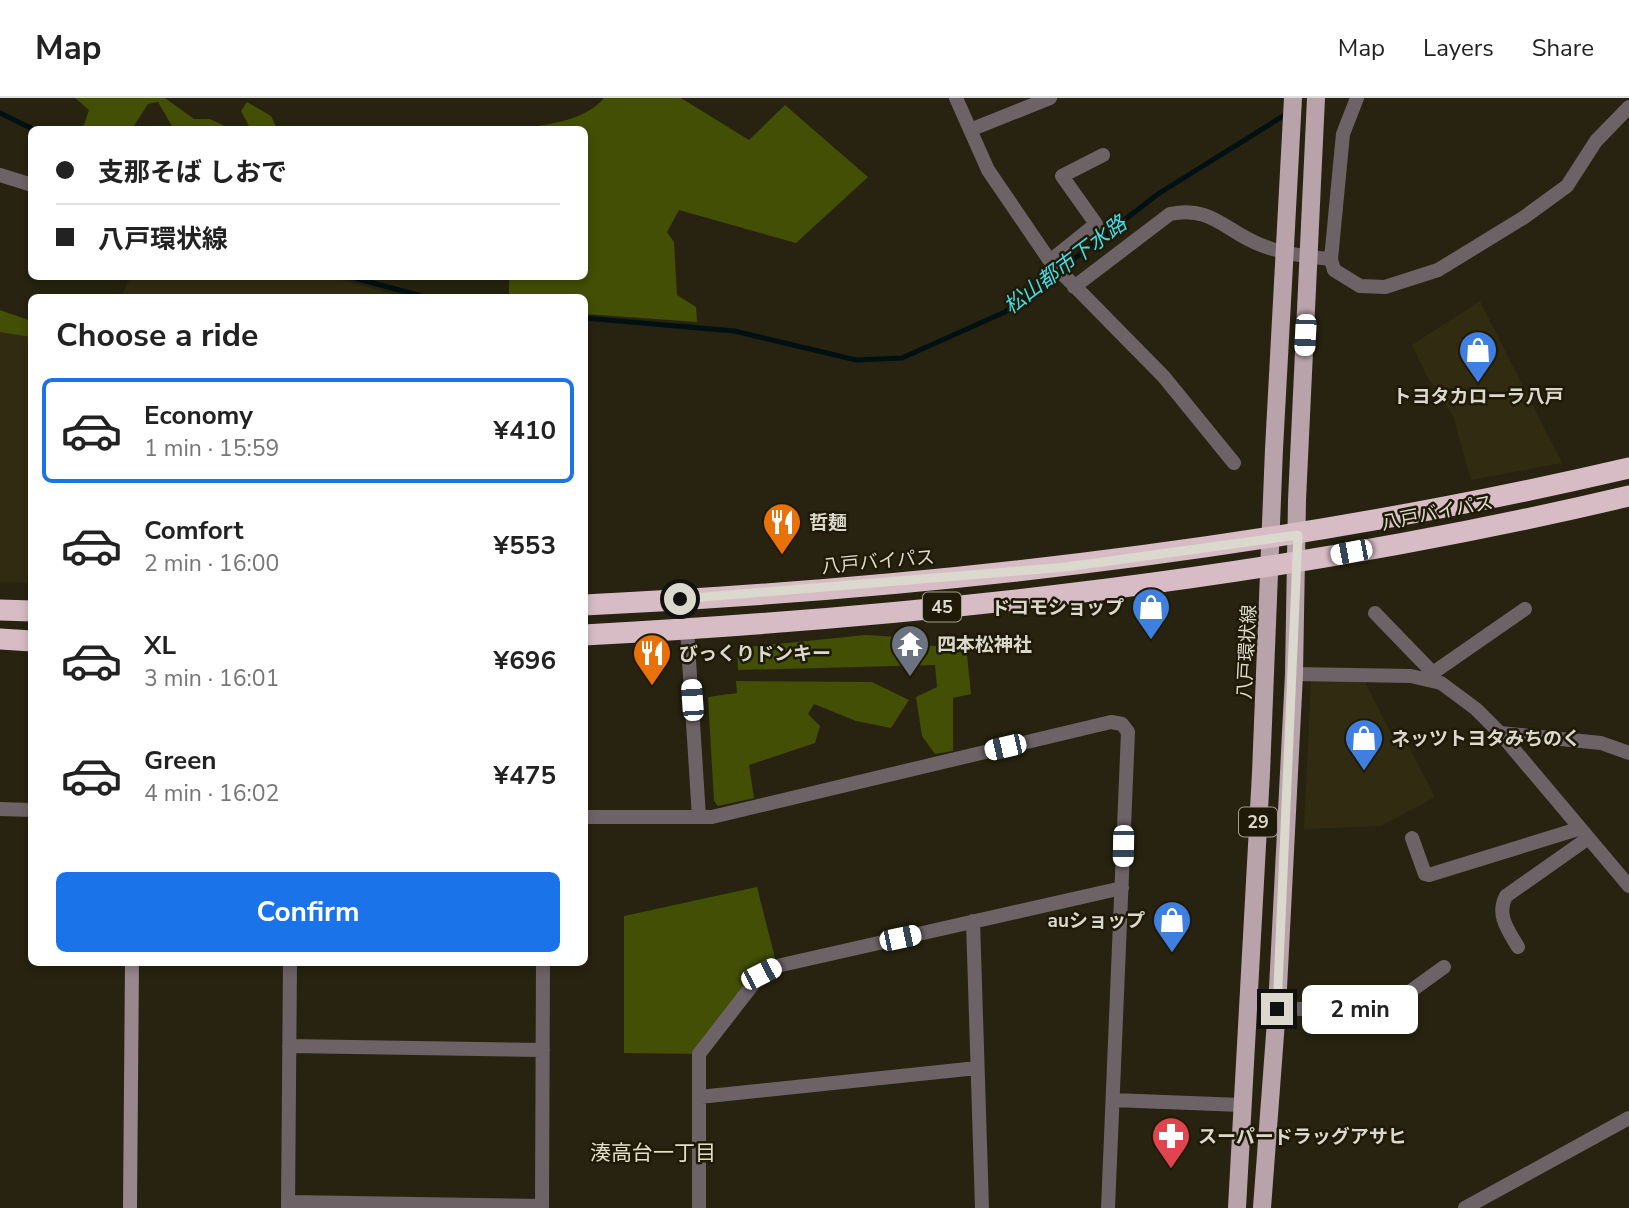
<!DOCTYPE html>
<html lang="en">
<head>
<meta charset="utf-8">
<style>
	body { margin:0; font-family:"Nunito Sans","Noto Sans JP",sans-serif; background:#f6f6f6; color:#222; height:100vh; display:flex; flex-direction:column; font-size:26px; white-space:nowrap }
	* { box-sizing:border-box; margin:0 }
	p { font-size:23px; color:#767676 }
	.icon { flex:none; width:38px; height:38px; fill:none; stroke:currentColor; stroke-width:2; stroke-linecap:round; stroke-linejoin:round }
	.map { position:relative; flex:1; overflow:hidden }
	.sheet { position:absolute; left:28px; top:196px; width:560px; height:672px; display:flex; flex-direction:column; background:#fff; border-radius:10px; box-shadow:0 4px 10px #0003 }
	.sheet>* { flex:none }
	.banner { position:absolute; left:28px; top:28px; width:560px; height:154px; border-radius:10px; box-shadow:0 4px 10px #0003; display:grid; align-content:center; height:154px; padding:0 28px; background:#fff }
	.end { position:absolute; width:32px; height:32px; margin:-16px; border:9px solid #dbd8cd; background:#111; box-shadow:0 0 0 4px #111 }
	.from { border-radius:50% }
	.bubble { position:absolute; height:49px; border-radius:10px; background:#fff; box-shadow:0 4px 10px #0003; font-size:23px; font-weight:700; line-height:49px; text-align:center }
	.car { position:absolute; width:21px; height:42px; margin:-21px -10px; border-radius:9px; box-shadow:0 0 5px 2px #0007; background:linear-gradient(#fff 24%,#345 0 40%,#fff 0 76%,#345 0 86%,#fff 0) }
	.banner b { display:flex; align-items:center; gap:24px; height:66px; font-size:26px }
	.banner b+b { border-top:2px solid #e0e0e0 }
	.banner i { width:18px; height:18px; background:#222 }
	ul { padding:0; list-style:none }
	li { display:flex; align-items:center; gap:21px; height:105px; margin:0 14px 10px; padding:0 14px; border:4px solid transparent; border-radius:10px }
	li div { flex:1 }
	li b { display:block; font-size:26px }
	li em { font-style:normal; font-weight:700 }
	li.active { border-color:#1a73e8 }
	li>.icon { width:63px; height:63px; stroke-width:1.5 }
	h2 { padding:0 28px; font-size:32px; line-height:84px }
	.cta { display:flex; gap:14px; margin-top:auto; padding:14px 28px }
	.cta a { flex:1; height:80px; border-radius:10px; background:#1a73e8; color:#fff; font-size:28px; font-weight:700; line-height:80px; text-align:center }
	header { display:flex; align-items:center; gap:42px; box-sizing:border-box; height:98px; padding:0 35px; background:#fff; border-bottom:2px solid #e0e0e0 }
	header strong { font-size:33px }
	nav { display:flex; gap:38px; margin-inline-start:auto; font-size:24px }
	.map>svg:first-child { display:block }
</style>
</head>
<body>
<header>
<strong>Map</strong>
<nav><a>Map</a><a>Layers</a><a>Share</a></nav>
</header>
<div class="map">
<svg width="1629" height="1110" viewBox="0 0 1629 1110">
	<rect width="100%" height="100%" fill="#272310"/>
	<path fill="#312b11" d="M 131,178 L 330,179 L 405,199 L 121,199 Z
		M 1480,203 L 1562,365 L 1471,382 L 1453,318 L 1427,278 L 1412,247 Z
		M 0,224 L 31,234 L 31,485 L 0,484 Z
		M 1311,582 L 1365,584 L 1398,649 L 1407,645 L 1435,699 L 1381,728 L 1304,731 Z"/>
	<path fill="#424f04" d="M 75,0 L 165,0 L 194,21 L 210,21 L 231,31 L 183,31 L 172,28 L 158,4 L 148,6 L 132,31 L 71,31 L 84,27 L 89,12 Z
		M 604,0 L 681,0 L 749,42 L 785,7 L 868,79 L 796,145 L 679,112 L 667,134 L 674,144 L 677,197 L 696,209 L 697,224 L 585,216 L 584,200 L 509,199 L 509,179 L 584,178 L 584,32 L 520,31 C 549,26 585,23 604,0 Z
		M 247,4 L 271,18 L 277,31 L 241,31 L 249,28 L 241,13 Z
		M 0,212 L 31,223 L 31,239 L 0,234 Z
		M 866,537 L 899,539 L 913,547 L 960,549 L 967,556 L 971,596 L 953,600 L 953,653 L 935,656 L 922,638 L 916,599 L 937,589 L 935,567 L 738,572 L 737,550 Z
		M 736,583 L 872,584 L 909,602 L 891,630 L 856,623 L 814,606 L 808,616 L 820,628 L 815,645 L 749,667 L 754,700 L 718,708 L 714,703 L 708,599 L 737,595 Z
		M 757,789 L 777,868 L 699,956 L 624,955 L 624,818 Z"/>
	<g fill="none" stroke-linecap="round" stroke-linejoin="round">
		<path stroke="#011113" stroke-width="5" d="M 0,15 L 35,32
			M 347,178 L 429,200
			M 584,220 L 734,233 L 856,262 L 902,260 L 1005,214 L 1158,96 L 1288,15"/>
		<path stroke="#6d6367" stroke-width="14" d="M 956,0 L 988,72 L 1050,163 L 1164,279 L 1234,365
			M 970,32 L 1050,0
			M 0,77 L 32,87
			M 1331,161 L 1343,36 L 1357,0
			M 1050,163 L 1096,126 L 1062,78 L 1103,57
			M 1074,189 L 1170,116 C 1212,107 1226,134 1261,147 C 1283,156 1307,159 1331,161 L 1334,172 L 1360,188 L 1385,189 L 1438,172 L 1523,120 L 1567,88 L 1596,43 L 1629,9
			M 1375,515 L 1433,575
			M 687,531 L 699,719
			M 1294,576 L 1411,578 L 1441,585 L 1476,611 L 1500,635 L 1629,788
			M 1427,579 L 1525,511
			M 1500,635 L 1601,645 L 1629,655
			M 0,711 L 32,712
			M 584,719 L 712,719 L 1111,624 L 1122,626 L 1128,634 L 1108,1110
			M 1412,740 L 1425,776 L 1429,777 L 1578,731
			M 973,823 L 982,1110
			M 1518,849 C 1508,832 1496,817 1506,798 L 1587,741
			M 1277,910 L 1349,913 L 1408,895 L 1444,869
			M 289,948 L 543,952
			M 699,999 L 977,970
			M 1113,1002 L 1241,1007
			M 289,1104 L 542,1108
			M 288,1110 L 290,864
			M 542,1110 L 543,864
			M 699,1110 L 699,956 L 761,876 L 777,868 L 1122,790
			M 1465,1110 L 1629,1020"/>
		<path stroke="#98878d" stroke-width="14" d="M 130,1110 L 132,864"/>
		<path stroke="#b9a3ab" stroke-width="18" d="M 1237,1110 L 1261,675 L 1274,351 L 1293,0
			M 1262,1110 L 1277,910 L 1294,576 L 1297,402 L 1316,0"/>
		<path stroke="#d7bcc6" stroke-width="21" d="M 584,507 C 936,490 1286,450 1629,370
			M 0,512 L 32,513
			M 584,537 C 935,518 1287,479 1629,398
			M 0,541 L 32,543"/>
	</g>
	<g fill="none" stroke-linecap="round" stroke-linejoin="round">
		<path stroke="#dbd8cd" stroke-width="9" d="M 680,501 L 1066,469 L 1298,437 L 1277,911"/>
	</g>
	<defs>
		<symbol id="shop-pin" viewBox="-11 -11 22 30"><path d="M0 17L-7.5 6A9.5 9.5 0 1 1 7.5 6Z" fill="#3f7fe0" stroke="#1e1a07"/><path d="M-5-2.5h2.3a2.7 3.5 0 0 1 5.4 0H5L5.5 6h-11ZM-1.5-2.5h3a1.5 2.3 0 0 0-3 0Z" fill="#fff"/></symbol>
		<symbol id="restaurant-pin" viewBox="-11 -11 22 30"><path d="M0 17L-7.5 6A9.5 9.5 0 1 1 7.5 6Z" fill="#e8710a" stroke="#1e1a07"/><path d="M-5-6h1v4h1v-4h1v4h1v-4h1v5L-1.5 .5V6h-2V.5L-5-1ZM5-6V6H3V1.5H1.5Q1.5-4 5-6Z" fill="#fff"/></symbol>
		<symbol id="temple-pin" viewBox="-11 -11 22 30"><path d="M0 17L-7.5 6A9.5 9.5 0 1 1 7.5 6Z" fill="#6b7280" stroke="#1e1a07"/><path d="M0-6L5-2H3V0L6.5 2.5H4V6H1.5V3h-3V6H-4V2.5H-6.5L-3 0V-2H-5Z" fill="#fff"/></symbol>
		<symbol id="pharmacy-pin" viewBox="-11 -11 22 30"><path d="M0 17L-7.5 6A9.5 9.5 0 1 1 7.5 6Z" fill="#e0444e" stroke="#1e1a07"/><path d="M-2-6h4v4h4v4h-4v4h-4v-4h-4v-4h4Z" fill="#fff"/></symbol>
	</defs>
	<g fill-rule="evenodd">
		<use href="#shop-pin" x="1456" y="230" width="44" height="60"/>
		<use href="#restaurant-pin" x="760" y="402" width="44" height="60"/>
		<use href="#shop-pin" x="1129" y="487" width="44" height="60"/>
		<use href="#temple-pin" x="888" y="524" width="44" height="60"/>
		<use href="#restaurant-pin" x="630" y="533" width="44" height="60"/>
		<use href="#shop-pin" x="1342" y="618" width="44" height="60"/>
		<use href="#shop-pin" x="1150" y="800" width="44" height="60"/>
		<use href="#pharmacy-pin" x="1149" y="1016" width="44" height="60"/>
	</g>
	<g text-anchor="middle" stroke-width="5" stroke-linejoin="round" paint-order="stroke">
		<g fill="#1e1a07" stroke="#a29f92" stroke-width="2">
			<rect x="923" y="494.5" width="38" height="29" rx="5"/>
			<rect x="1239" y="709.5" width="38" height="29" rx="5"/>
		</g>
		<g font-size="18" font-weight="bold" fill="#dbd8cd">
			<text x="942" y="515">45</text>
			<text x="1258" y="730">29</text>
		</g>
		<g font-size="19" font-weight="bold" fill="#dbd8cd" stroke="#1e1a07" text-anchor="start">
			<text x="1478" y="305" text-anchor="middle">トヨタカローラ八戸</text>
			<text x="809" y="431">哲麺</text>
			<text x="1124" y="516" text-anchor="end">ドコモショップ</text>
			<text x="937" y="553">四本松神社</text>
			<text x="679" y="562">びっくりドンキー</text>
			<text x="1391" y="647">ネッツトヨタみちのく</text>
			<text x="1145" y="829" text-anchor="end">auショップ</text>
			<text x="1198" y="1045">スーパードラッグアサヒ</text>
		</g>
		<g font-size="19" fill="#dbd8cd" stroke="#1e1a07">
			<text transform="translate(1437 414) rotate(-11)" y="7">八戸バイパス</text>
			<text transform="translate(878 463) rotate(-5)" y="7">八戸バイパス</text>
			<text transform="translate(1246 554) rotate(-87)" y="7">八戸環状線</text>
		</g>
		<g font-size="21" font-style="italic" fill="#44dcea" stroke="#1e1a07">
			<text transform="translate(1065 167) rotate(-37)" y="7">松山都市下水路</text>
		</g>
		<g font-size="21" fill="#e2ddc5" stroke="#1e1a07">
			<text x="653" y="1062">湊高台一丁目</text>
		</g>
	</g>
</svg>
<i class="end from" style="left:680px;top:501px"></i>
<i class="end" style="left:1277px;top:911px"></i>
<div class="bubble" style="left:1302px;top:887px;width:116px">2 min</div>
<i class="car" style="left:1305px;top:237px;rotate:183deg"></i>
<i class="car" style="left:1351px;top:454px;rotate:259deg"></i>
<i class="car" style="left:692px;top:602px;rotate:356deg"></i>
<i class="car" style="left:1005px;top:649px;rotate:257deg"></i>
<i class="car" style="left:1123px;top:748px;rotate:181deg"></i>
<i class="car" style="left:900px;top:840px;rotate:78deg"></i>
<i class="car" style="left:761px;top:876px;rotate:63deg"></i>
<div class="banner">
<b><i class="from"></i>支那そば しおで</b>
<b><i></i>八戸環状線</b>
</div>
<section class="sheet">
<h2>Choose a ride</h2>
<ul>
<li class="active"><svg class="icon" aria-label="car" viewBox="0 0 24 24"><path d="M5 17H2v-5l4-1 3-4h7l3 4 3 1v5h-3M9 17h6M6 11h13"/><circle cx="7" cy="17" r="2"/><circle cx="17" cy="17" r="2"/></svg><div><b>Economy</b><p>1 min · 15:59</p></div><em>¥410</em></li>
<li><svg class="icon" aria-label="car" viewBox="0 0 24 24"><path d="M5 17H2v-5l4-1 3-4h7l3 4 3 1v5h-3M9 17h6M6 11h13"/><circle cx="7" cy="17" r="2"/><circle cx="17" cy="17" r="2"/></svg><div><b>Comfort</b><p>2 min · 16:00</p></div><em>¥553</em></li>
<li><svg class="icon" aria-label="car" viewBox="0 0 24 24"><path d="M5 17H2v-5l4-1 3-4h7l3 4 3 1v5h-3M9 17h6M6 11h13"/><circle cx="7" cy="17" r="2"/><circle cx="17" cy="17" r="2"/></svg><div><b>XL</b><p>3 min · 16:01</p></div><em>¥696</em></li>
<li><svg class="icon" aria-label="car" viewBox="0 0 24 24"><path d="M5 17H2v-5l4-1 3-4h7l3 4 3 1v5h-3M9 17h6M6 11h13"/><circle cx="7" cy="17" r="2"/><circle cx="17" cy="17" r="2"/></svg><div><b>Green</b><p>4 min · 16:02</p></div><em>¥475</em></li>
</ul>
<div class="cta"><a>Confirm</a></div>
</section>
</div>
</body>
</html>
